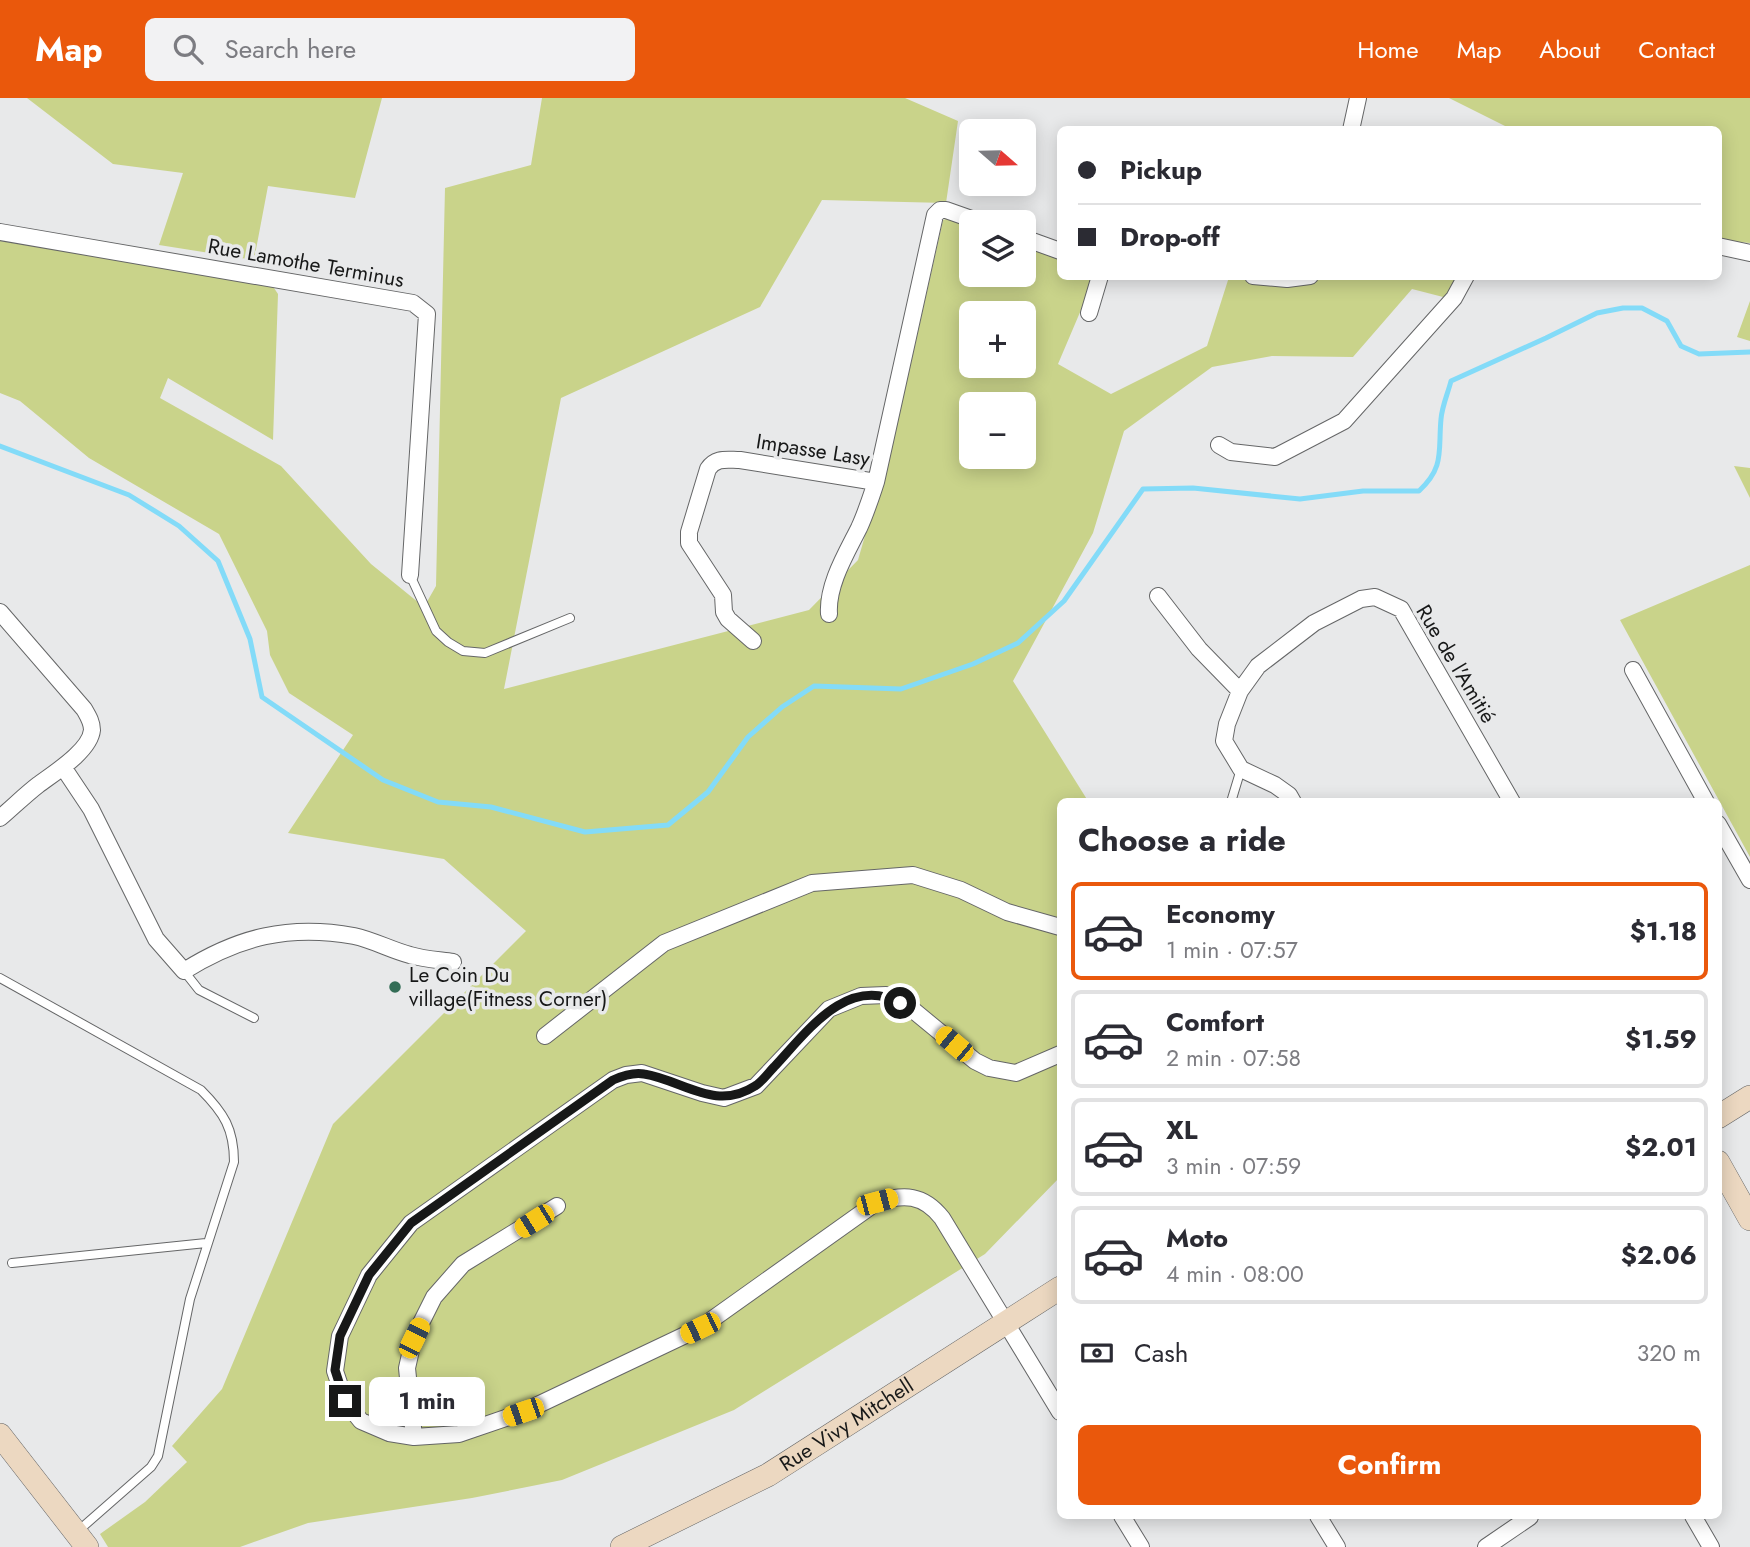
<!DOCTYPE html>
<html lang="en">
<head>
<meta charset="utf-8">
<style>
	body { margin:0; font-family:Jost,sans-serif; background:#f2f2f3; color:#2b2b33; height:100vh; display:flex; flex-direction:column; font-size:26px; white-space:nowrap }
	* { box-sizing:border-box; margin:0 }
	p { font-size:23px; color:#7c7c81 }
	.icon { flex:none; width:38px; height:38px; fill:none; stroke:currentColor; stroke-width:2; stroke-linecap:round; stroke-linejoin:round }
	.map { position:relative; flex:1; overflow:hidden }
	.panel { position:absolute; left:1057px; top:700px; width:665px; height:721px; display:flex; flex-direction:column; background:#fff; border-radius:10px; box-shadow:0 4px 18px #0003 }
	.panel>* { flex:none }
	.hud { position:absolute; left:1057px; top:28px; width:665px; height:154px; border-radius:10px; box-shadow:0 4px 18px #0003; display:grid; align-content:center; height:154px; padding:0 21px; background:#fff }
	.needle { width:46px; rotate:110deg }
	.controls { position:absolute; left:959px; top:21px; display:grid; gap:14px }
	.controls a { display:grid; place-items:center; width:77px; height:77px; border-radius:10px; background:#fff; box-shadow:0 4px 18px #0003; font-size:35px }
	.end { position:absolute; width:32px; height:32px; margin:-16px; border:9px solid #171818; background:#fff; box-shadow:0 0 0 4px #fff }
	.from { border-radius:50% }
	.bubble { position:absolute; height:49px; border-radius:10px; background:#fff; box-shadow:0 4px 18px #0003; font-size:23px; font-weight:700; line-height:49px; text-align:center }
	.car { position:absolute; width:21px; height:42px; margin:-21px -10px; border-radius:9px; box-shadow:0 0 5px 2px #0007; background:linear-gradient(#f5c518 24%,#345 0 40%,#f5c518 0 76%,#345 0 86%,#f5c518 0) }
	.hud b { display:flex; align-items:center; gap:24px; height:66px; font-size:26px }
	.hud b+b { border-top:2px solid #e1e1e2 }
	.hud i { width:18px; height:18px; background:#2b2b33 }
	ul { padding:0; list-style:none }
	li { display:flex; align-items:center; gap:21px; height:98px; margin:0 14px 10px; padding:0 7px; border:4px solid #e1e1e2; border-radius:10px }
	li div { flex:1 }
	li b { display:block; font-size:26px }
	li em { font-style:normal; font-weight:700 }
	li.on { border-color:#ea580c }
	li>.icon { width:63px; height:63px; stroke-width:1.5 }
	h2 { padding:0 21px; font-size:32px; line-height:84px }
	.pay { display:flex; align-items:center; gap:18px; height:77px; padding:0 21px; font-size:26px }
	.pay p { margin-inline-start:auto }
	.action { display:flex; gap:14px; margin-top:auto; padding:14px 21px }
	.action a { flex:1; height:80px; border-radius:10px; background:#ea580c; color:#fff; font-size:28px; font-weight:700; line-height:80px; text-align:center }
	header { display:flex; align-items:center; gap:42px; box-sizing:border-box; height:98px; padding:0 35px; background:#ea580c; color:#fff }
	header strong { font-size:33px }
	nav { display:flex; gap:38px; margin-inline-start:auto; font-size:24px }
	.search { width:490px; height:63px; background:#f2f2f3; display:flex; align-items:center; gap:18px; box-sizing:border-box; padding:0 24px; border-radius:10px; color:#7c7c81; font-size:26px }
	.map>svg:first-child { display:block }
</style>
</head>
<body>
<header>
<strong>Map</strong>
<div class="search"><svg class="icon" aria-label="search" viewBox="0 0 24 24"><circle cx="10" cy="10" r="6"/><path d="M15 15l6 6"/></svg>Search here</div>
<nav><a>Home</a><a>Map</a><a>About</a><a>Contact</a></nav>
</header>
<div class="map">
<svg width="1750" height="1449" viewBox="0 0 1750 1449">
	<rect width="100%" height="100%" fill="#e8e9ea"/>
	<path fill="#c9d38a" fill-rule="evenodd" d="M 27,0 L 382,0 L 355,100 L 268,88 L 254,162 L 159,147 L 183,75 L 113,66 Z
		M 542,0 L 905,0 L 958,23 L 946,105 L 822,102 L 760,209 L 561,300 L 504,591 L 809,512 L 858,462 L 898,323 L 943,122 L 953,119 L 971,126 L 971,177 L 1024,177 L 1024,145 L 1060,159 L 1060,178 L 1095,179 L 1058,266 L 1111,296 L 1207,248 L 1229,179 L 1460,179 L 1447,200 L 1412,191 L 1353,259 L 1272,258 L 1212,269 L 1124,333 L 1093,435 L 1013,583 L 1088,703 L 1060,704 L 1060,1079 L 985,1156 L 734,1312 L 562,1382 L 472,1400 L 308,1425 L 240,1449 L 108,1449 L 100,1436 L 145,1404 L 187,1364 L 172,1348 L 222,1291 L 333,1026 L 526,833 L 444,761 L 288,735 L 353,637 L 289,595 L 270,557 L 267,533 L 219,436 L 89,360 L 20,303 L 0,295 L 0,143 L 270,184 L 278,196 L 273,342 L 168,280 L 160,300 L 281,368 L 371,466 L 424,509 L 436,488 L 445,90 L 531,67 ZM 971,215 L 1024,215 L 1024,268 L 971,268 ZM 971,306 L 1024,306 L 1024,359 L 971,359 Z
		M 1449,0 L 1750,0 L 1750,145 L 1719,142 L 1718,32 L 1511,31 Z
		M 1750,203 L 1750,243 L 1737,239 Z
		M 1734,368 L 1750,370 L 1750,400 Z
		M 1750,467 L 1750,759 L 1620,522 Z"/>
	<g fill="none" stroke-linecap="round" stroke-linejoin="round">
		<path stroke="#83dbf8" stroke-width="5" d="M 0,348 L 129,397 L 179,428 L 218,463 L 250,541 L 262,599 L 383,682 L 438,704 L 491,709 L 585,734 L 668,727 L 708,694 L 748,639 L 782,609 L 814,588 L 901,591 L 973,566 L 1018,545 L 1064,503 L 1143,391 L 1193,390 L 1300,401 L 1363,393 L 1419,393 C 1445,369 1438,353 1441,321 C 1442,308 1448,295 1451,283 L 1546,240 L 1597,215 L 1623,210 L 1642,210 L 1667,223 L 1681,248 L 1699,256 L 1750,254"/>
		<defs>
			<path id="lane" d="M 410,477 L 436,533 L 448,544 L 463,553 L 485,555 L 570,520
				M 1231,704 L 1241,671
				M 184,873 L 199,892 L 254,920
				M 0,880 L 201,992 C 224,1015 234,1031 234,1064 L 190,1201 L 158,1358 L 151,1369 L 78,1433
				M 12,1165 L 206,1145"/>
			<path id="street" d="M 1351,32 L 1358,0
				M 0,134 L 413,205 L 427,216 L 410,477
				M 1024,140 L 1060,153
				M 1718,148 L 1750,155
				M 1253,178 L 1287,181 L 1310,178
				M 1089,215 L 1100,178
				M 1219,347 L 1231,354 L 1275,359 L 1344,323 L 1454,200 L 1466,178
				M 1158,498 L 1199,551 L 1240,593
				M 0,514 L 84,611 C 88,618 92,624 92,632 C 90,653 54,675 38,687 C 25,697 13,709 0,720
				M 829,516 C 827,487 846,456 859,430 C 866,415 871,399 876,384
				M 753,543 L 728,521 L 724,514 L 723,497 L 689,445 L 689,434 L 708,371 C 716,359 727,362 740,362 L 876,384 L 935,117 L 940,112 L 946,112 L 980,124
				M 1633,572 L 1706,704
				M 63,669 L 91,711 L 156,841 L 184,873 C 238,839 289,826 354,838 C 373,842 391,852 410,857 C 423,861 439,862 453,864
				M 1293,704 L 1289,697 L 1275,687 L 1241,671 L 1224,643 L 1227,626 L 1240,593 L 1258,568 L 1314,525 L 1361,501 L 1375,499 L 1401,511 L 1512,704
				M 1718,726 L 1750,782
				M 545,938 L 664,845 L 812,785 L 913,777 L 961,792 L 1007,814 L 1060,829
				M 1060,956 L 1016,975 L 989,970 L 975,963 L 913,912 L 886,897 L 861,898 L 829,911 L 756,988 L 724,1000 L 702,995 L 642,975 L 626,977 L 613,982 L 411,1125 L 369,1177 L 340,1238 L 335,1273 L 345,1303 L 361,1323 L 389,1335 L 414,1339 L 459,1336 L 523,1314 L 700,1230 L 877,1104 C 904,1096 923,1096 942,1120 L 1060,1314
				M 414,1339 L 407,1270 L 414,1239 L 434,1199 L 463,1166 L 557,1108
				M 1122,1418 L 1141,1449
				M 1318,1418 L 1337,1449
				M 1693,1418 L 1711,1449
				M 1486,1449 L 1530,1419"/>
			<g id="secondary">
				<path d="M 1718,1019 L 1750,999"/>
				<path d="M 1718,1064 L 1750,1121"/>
				<path d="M 0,1337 L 87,1449"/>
				<path id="s1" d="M 622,1449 L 768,1377 L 1060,1190"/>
			</g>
		</defs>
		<use href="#lane" stroke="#656667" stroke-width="10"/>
		<use href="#street" stroke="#656667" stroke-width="18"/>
		<use href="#secondary" stroke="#656667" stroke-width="24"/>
		<use href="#lane" stroke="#fff" stroke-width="8"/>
		<use href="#street" stroke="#fff" stroke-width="16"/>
		<use href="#secondary" stroke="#ecd8c1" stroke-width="23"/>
	</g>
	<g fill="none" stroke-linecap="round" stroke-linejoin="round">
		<path stroke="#171818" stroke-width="9" d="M 345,1303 L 335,1272 L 340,1238 L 369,1177 L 411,1125 L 613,982 C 622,978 633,974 644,976 C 683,982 715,1014 755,988 C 762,984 768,975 774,969 C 806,935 847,876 900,905"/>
	</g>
	<circle fill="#336d56" stroke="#e8e9ea" stroke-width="2.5" cx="395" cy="889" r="7"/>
	<g text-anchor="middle" stroke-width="7" stroke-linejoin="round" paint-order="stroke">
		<g font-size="21" fill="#171818" stroke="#e8e9ea">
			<text transform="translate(306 165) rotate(10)" y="7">Rue Lamothe Terminus</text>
			<text transform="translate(813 352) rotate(9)" y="7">Impasse Lasy</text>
			<text transform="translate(1456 566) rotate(59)" y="7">Rue de l'Amitié</text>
			<text dy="7" stroke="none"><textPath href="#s1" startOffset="256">Rue Vivy Mitchell</textPath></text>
		</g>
		<g font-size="21" fill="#171818" stroke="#e8e9ea" text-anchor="start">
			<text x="409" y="884">Le Coin Du<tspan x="409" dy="24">village(Fitness Corner)</tspan></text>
		</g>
	</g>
</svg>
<div class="controls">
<a><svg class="needle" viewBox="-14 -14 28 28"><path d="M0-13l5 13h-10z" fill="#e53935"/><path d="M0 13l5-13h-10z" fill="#7c7c81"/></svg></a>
<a><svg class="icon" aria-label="layers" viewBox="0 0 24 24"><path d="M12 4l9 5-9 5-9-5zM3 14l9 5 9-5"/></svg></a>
<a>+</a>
<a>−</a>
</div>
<i class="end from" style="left:900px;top:905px"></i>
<i class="end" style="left:345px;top:1303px"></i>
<div class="bubble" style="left:369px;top:1279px;width:116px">1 min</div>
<i class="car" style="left:954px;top:946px;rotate:310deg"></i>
<i class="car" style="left:877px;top:1104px;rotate:75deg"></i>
<i class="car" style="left:534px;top:1123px;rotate:238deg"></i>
<i class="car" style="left:700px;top:1230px;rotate:244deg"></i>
<i class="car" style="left:414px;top:1240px;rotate:26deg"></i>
<i class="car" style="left:523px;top:1314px;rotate:251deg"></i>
<div class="hud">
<b><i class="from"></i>Pickup</b>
<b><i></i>Drop-off</b>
</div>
<section class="panel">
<h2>Choose a ride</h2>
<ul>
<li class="on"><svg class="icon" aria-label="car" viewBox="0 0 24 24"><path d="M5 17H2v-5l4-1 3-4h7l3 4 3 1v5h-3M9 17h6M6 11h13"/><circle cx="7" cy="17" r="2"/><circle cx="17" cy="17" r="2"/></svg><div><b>Economy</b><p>1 min · 07:57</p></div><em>$1.18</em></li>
<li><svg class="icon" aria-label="car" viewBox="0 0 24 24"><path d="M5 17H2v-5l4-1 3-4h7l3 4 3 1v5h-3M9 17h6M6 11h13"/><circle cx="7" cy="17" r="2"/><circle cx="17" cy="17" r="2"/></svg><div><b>Comfort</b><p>2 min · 07:58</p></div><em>$1.59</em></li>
<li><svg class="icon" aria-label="car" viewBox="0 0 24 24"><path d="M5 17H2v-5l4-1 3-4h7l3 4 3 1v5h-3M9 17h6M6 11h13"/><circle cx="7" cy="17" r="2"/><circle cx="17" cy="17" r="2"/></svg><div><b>XL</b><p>3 min · 07:59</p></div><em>$2.01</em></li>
<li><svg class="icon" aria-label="car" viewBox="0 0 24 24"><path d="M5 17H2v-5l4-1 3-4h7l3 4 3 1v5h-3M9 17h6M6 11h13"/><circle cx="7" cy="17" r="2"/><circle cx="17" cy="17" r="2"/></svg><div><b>Moto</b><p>4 min · 08:00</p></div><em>$2.06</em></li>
</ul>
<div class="pay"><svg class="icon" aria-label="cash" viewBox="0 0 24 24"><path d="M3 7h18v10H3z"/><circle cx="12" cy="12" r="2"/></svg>Cash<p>320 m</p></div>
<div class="action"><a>Confirm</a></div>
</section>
</div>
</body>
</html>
